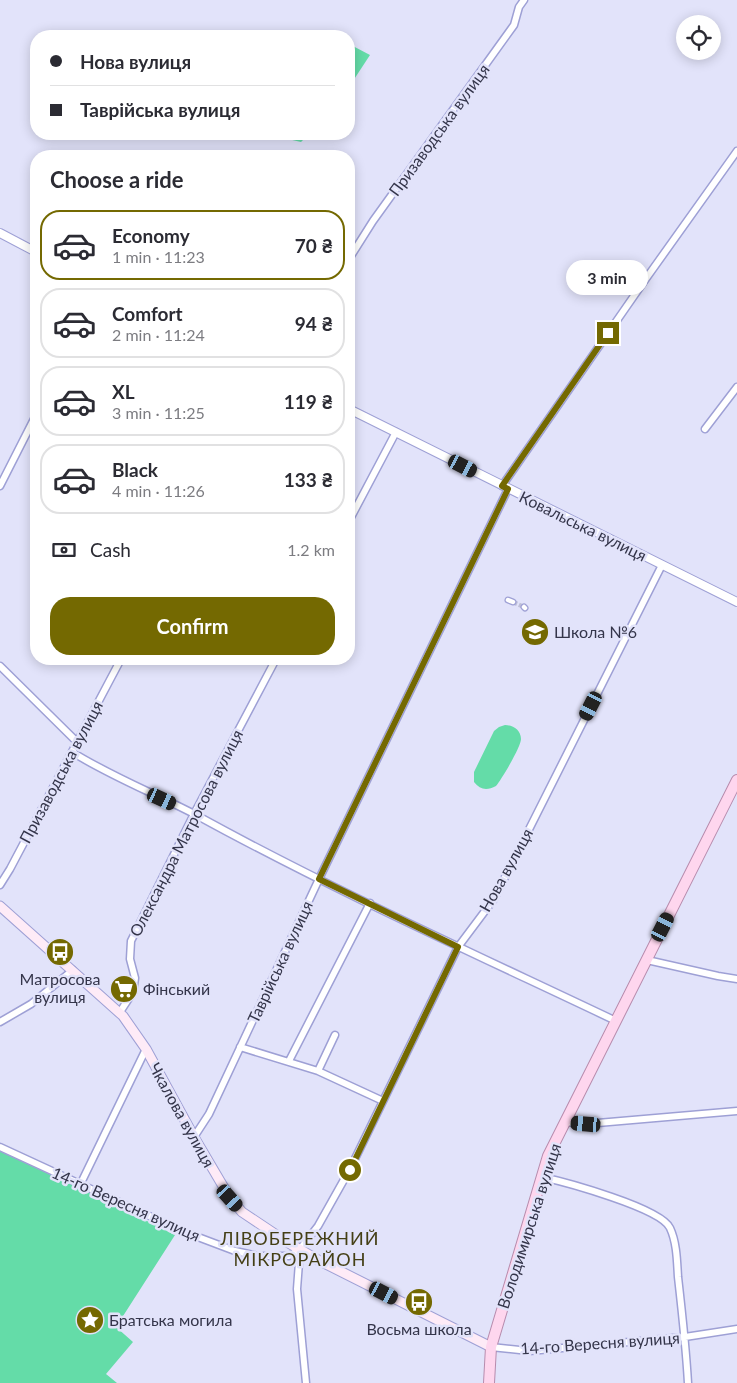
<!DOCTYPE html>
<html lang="en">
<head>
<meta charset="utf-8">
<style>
	body { margin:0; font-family:Lato,sans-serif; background:#f2f2f3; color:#2b2b33; height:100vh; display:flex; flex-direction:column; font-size:19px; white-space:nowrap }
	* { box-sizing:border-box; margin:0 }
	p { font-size:16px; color:#7c7c81 }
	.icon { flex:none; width:28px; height:28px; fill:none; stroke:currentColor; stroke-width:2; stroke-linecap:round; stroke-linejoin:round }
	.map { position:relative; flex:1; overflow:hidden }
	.panel { position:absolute; left:30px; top:150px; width:325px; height:515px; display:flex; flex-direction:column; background:#fff; border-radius:20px; box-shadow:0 2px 12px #0003 }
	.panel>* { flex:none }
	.guide { position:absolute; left:30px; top:30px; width:325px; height:110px; border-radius:20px; box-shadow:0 2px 12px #0003; display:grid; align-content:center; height:110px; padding:0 20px; background:#fff }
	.tools { position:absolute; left:676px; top:15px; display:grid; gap:10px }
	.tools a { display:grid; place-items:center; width:45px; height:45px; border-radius:50%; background:#fff; box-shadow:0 2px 12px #0003; font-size:25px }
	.end { position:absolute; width:22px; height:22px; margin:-11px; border:6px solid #746901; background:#fff; box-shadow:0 0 0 2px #fff }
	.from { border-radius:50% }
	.bubble { position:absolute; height:35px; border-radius:18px; background:#fff; box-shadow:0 2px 12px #0003; font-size:16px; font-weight:700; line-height:35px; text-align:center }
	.car { position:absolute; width:15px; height:30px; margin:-15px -8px; border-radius:6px; box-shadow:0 0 4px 1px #0007; background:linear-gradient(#222 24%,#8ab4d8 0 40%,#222 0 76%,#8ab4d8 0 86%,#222 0) }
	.guide b { display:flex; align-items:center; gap:18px; height:48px; font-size:19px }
	.guide b+b { border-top:1px solid #e1e1e2 }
	.guide i { width:12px; height:12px; background:#2b2b33 }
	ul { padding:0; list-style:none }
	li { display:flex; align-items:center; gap:15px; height:70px; margin:0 10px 8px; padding:0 10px; border:2px solid #e1e1e2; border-radius:20px }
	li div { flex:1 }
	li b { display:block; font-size:19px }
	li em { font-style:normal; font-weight:700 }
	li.on { border-color:#746901 }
	li>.icon { width:45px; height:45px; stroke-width:1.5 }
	h2 { padding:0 20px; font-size:22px; line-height:60px }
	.pay { display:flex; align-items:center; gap:12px; height:55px; padding:0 20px; font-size:19px }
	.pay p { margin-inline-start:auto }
	.action { display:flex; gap:10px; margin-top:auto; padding:10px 20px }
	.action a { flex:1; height:58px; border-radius:20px; background:#746901; color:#fff; font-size:20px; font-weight:700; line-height:58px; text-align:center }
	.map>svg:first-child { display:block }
</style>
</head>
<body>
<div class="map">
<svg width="737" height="1383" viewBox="0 0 737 1383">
	<rect width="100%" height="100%" fill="#e2e3fa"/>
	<path fill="#64dca8" d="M 349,44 L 370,55 L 349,87 Z
		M 266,134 L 309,134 L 301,142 Z
		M 505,725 C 513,725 521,730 521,739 C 521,747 501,780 496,786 C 487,791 480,790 474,782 L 474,772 L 494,731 L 499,727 Z
		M 0,1151 L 119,1207 L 175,1235 L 116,1327 L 133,1342 L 106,1374 L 117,1383 L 0,1383 Z"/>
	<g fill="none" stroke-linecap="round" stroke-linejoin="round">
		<path stroke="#bfc0d7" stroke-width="4.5" stroke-dasharray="4.5 2" stroke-linecap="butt" d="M 513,602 L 524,607"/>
		<defs>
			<path id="pedestrian" d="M 508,600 L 513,602
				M 524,607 L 525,608"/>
			<path id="minor" d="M 349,259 L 373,221 L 514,25 L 519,7 L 524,0
				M 705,429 L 737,387
				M 0,486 L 36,415
				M 502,486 L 645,280 L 737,151
				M 349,521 L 396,432
				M 0,666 L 76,741
				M 72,752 C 112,777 154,793 196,815 C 333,890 475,954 616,1021
				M 0,885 L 10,869 L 121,659
				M 647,960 L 718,976 L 737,979
				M 120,1012 L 133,992 L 135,978 L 130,959 L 131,941 L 194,814 L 276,659
				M 0,1022 L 31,1004 L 73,970
				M 240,1047 L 318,1071 L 383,1101
				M 289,1061 L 370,903
				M 318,1071 L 335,1035
				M 565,1122 L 586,1124 L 737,1111
				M 194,1137 L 209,1114 L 319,879 L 508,489
				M 0,1147 L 182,1231 L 235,1251 L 258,1256 L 289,1256 L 300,1249 L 318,1226 L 350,1169 L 458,947 L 494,899 L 662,565
				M 542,1177 C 565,1182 661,1208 670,1228 C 677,1243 677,1262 678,1277 C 682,1312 686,1348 688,1383
				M 81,1183 L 146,1049
				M 300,1249 L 297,1289 L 306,1383
				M 491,1347 L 529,1351 L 685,1337 L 737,1329"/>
			<path id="tertiary" d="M 0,233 L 36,252
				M 349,409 L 737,602"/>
			<path id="secondary" d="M 0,906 L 123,1016 L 146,1049 L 194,1137 L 230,1198 L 242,1212 L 287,1242 L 318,1260 L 491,1347"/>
			<path id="primary" d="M 489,1383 L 491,1347 L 548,1156 L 737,780"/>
		</defs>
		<use href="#pedestrian" stroke="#9ea0d5" stroke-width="7"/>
		<use href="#minor" stroke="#9ea0d5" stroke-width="9"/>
		<use href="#tertiary" stroke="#9ea0d5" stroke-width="10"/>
		<use href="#secondary" stroke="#9ea0d5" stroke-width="11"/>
		<use href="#primary" stroke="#b78cad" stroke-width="12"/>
		<use href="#pedestrian" stroke="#fff" stroke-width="4.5"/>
		<use href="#minor" stroke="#fff" stroke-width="6"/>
		<use href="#tertiary" stroke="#fff" stroke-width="8"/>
		<use href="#secondary" stroke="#feebf7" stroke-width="9"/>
		<use href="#primary" stroke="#fed6ee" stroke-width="10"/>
	</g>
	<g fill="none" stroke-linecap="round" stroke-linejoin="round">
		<path stroke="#746901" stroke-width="6" d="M 350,1170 L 458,947 L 319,879 L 508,489 L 502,486 L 608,333"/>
	</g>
	<defs>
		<symbol id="school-disc" viewBox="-11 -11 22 22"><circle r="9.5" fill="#746901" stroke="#e2e3fa"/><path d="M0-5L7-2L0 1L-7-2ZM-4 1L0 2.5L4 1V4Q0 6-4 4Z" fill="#fff"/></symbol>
		<symbol id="bus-disc" viewBox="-11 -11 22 22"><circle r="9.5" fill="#746901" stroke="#e2e3fa"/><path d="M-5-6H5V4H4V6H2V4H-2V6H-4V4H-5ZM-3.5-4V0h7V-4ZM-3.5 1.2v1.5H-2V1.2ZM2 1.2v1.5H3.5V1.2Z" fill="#fff"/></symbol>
		<symbol id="supermarket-disc" viewBox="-11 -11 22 22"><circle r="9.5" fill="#746901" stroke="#e2e3fa"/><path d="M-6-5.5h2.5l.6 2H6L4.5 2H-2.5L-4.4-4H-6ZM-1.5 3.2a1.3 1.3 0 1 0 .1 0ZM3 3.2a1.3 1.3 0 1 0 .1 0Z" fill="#fff"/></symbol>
		<symbol id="sight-disc" viewBox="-11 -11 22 22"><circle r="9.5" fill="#746901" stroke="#e2e3fa"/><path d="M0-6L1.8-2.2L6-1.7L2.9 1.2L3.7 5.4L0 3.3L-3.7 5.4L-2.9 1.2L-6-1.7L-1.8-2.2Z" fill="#fff"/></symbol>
	</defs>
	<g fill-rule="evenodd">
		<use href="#school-disc" x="519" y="616" width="32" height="32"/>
		<use href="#bus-disc" x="44" y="936" width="32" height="32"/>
		<use href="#supermarket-disc" x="108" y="973" width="32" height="32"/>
		<use href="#bus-disc" x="403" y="1286" width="32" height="32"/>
		<use href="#sight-disc" x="74" y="1304" width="32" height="32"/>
	</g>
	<g text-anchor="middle" stroke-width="5" stroke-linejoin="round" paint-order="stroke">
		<g font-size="16" fill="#34354a" stroke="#e2e3fa">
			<text transform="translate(439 130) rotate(-54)" y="6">Призаводська вулиця</text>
			<text transform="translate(583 526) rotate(26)" y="6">Ковальська вулиця</text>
			<text transform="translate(61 772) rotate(-62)" y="6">Призаводська вулиця</text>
			<text transform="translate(186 833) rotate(-63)" y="6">Олександра Матросова вулиця</text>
			<text transform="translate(506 870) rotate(-61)" y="6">Нова вулиця</text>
			<text transform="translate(280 962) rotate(-65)" y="6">Таврійська вулиця</text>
			<text transform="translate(182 1115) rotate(61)" y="6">Чкалова вулиця</text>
			<text transform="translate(126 1204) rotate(24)" y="6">14-го Вересня вулиця</text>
			<text transform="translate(529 1226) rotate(-72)" y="6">Володимирська вулиця</text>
			<text transform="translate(600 1343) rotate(-4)" y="6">14-го Вересня вулиця</text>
		</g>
		<g font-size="16" fill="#34354a" stroke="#e2e3fa" text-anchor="start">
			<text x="554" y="638">Школа №6</text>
			<text x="60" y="985" text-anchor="middle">Матросова<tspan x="60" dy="18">вулиця</tspan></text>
			<text x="143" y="995">Фінський</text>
			<text x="109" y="1326">Братська могила</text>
			<text x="419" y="1335" text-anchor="middle">Восьма школа</text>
		</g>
		<g font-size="18" letter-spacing="1" fill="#443f15" stroke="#e2e3fa">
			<text x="300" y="1245">ЛІВОБЕРЕЖНИЙ<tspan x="300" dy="21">МІКРОРАЙОН</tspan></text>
		</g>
	</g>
</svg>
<div class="tools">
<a><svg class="icon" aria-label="locate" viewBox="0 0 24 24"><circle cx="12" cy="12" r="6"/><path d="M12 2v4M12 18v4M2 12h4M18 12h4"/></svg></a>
</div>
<i class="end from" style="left:350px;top:1170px"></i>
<i class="end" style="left:608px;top:333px"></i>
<div class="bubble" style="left:566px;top:260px;width:82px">3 min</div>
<i class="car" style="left:463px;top:466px;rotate:117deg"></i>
<i class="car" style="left:591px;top:706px;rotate:207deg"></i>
<i class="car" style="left:162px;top:799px;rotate:115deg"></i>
<i class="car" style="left:663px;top:927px;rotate:27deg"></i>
<i class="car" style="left:586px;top:1124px;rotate:275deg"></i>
<i class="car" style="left:230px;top:1198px;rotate:138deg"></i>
<i class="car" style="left:384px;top:1293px;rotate:117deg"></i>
<div class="guide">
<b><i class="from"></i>Нова вулиця</b>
<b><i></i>Таврійська вулиця</b>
</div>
<section class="panel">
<h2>Choose a ride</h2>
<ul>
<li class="on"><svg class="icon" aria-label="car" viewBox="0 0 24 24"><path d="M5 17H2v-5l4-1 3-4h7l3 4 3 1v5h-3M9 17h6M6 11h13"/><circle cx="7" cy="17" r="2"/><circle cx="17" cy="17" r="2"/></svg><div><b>Economy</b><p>1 min · 11:23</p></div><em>70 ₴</em></li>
<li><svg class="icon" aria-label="car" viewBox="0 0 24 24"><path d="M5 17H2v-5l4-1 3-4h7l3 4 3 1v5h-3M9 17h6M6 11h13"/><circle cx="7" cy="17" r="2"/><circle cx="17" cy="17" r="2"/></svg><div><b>Comfort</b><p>2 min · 11:24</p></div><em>94 ₴</em></li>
<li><svg class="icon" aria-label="car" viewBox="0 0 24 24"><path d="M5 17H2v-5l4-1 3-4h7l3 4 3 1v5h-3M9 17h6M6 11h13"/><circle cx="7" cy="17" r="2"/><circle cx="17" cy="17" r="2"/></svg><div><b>XL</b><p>3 min · 11:25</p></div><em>119 ₴</em></li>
<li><svg class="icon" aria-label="car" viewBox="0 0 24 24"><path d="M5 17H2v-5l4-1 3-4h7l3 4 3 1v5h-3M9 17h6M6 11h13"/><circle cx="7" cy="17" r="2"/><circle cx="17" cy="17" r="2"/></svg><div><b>Black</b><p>4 min · 11:26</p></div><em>133 ₴</em></li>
</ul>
<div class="pay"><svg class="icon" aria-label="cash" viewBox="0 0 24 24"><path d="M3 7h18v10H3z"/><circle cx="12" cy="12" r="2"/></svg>Cash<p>1.2 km</p></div>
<div class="action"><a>Confirm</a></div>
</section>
</div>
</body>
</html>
